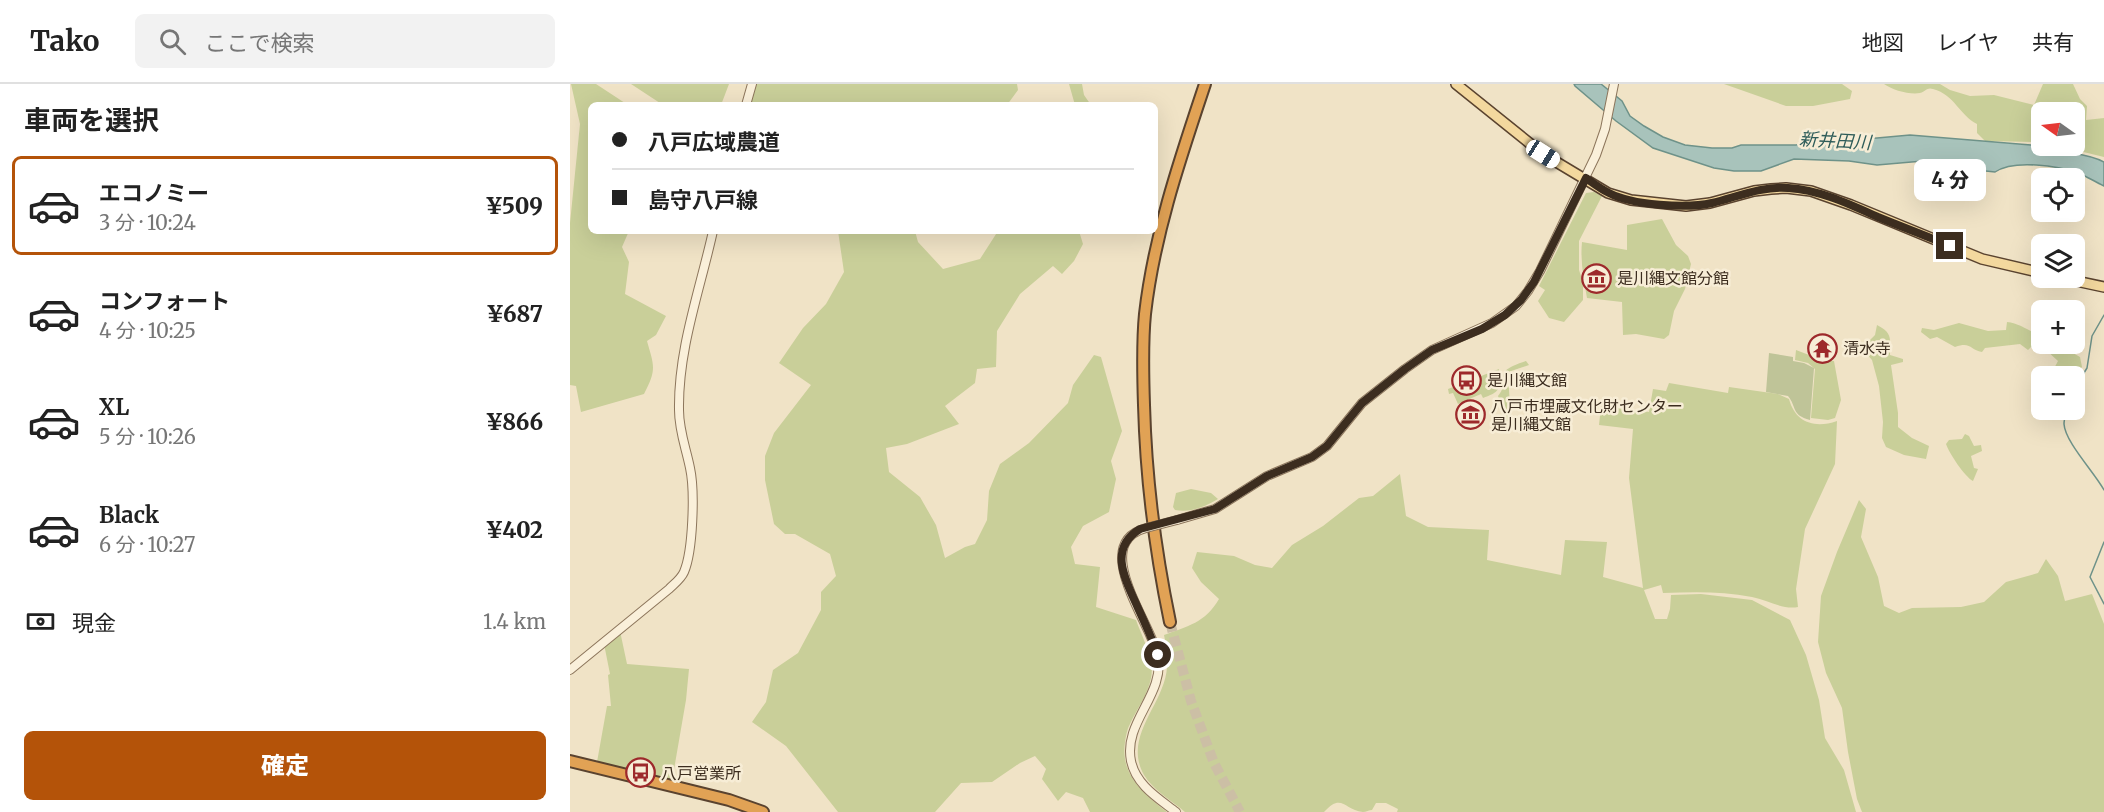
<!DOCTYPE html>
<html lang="ja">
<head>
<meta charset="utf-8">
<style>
	body { margin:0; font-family:Merriweather,"Noto Sans JP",serif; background:#f2f2f2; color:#222; height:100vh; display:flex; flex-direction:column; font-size:22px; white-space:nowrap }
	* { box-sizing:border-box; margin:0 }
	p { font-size:20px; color:#767676 }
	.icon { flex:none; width:33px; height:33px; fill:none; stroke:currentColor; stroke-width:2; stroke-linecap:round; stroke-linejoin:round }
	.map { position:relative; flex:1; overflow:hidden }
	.sheet { display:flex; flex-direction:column; background:#fff; width:570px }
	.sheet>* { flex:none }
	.guide { position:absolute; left:18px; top:18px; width:570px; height:132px; border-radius:9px; box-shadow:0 6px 24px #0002; display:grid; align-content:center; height:132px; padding:0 24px; background:#fff }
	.needle { width:39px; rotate:284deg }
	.buttons { position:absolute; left:1461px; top:18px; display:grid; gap:12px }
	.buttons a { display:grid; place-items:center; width:54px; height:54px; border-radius:9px; background:#fff; box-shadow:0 6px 24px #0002; font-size:30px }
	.end { position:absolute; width:27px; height:27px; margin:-14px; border:8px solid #3c2d1f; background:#fff; box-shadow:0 0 0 3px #fff }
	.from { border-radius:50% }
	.bubble { position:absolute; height:42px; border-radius:9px; background:#fff; box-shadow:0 6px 24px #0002; font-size:20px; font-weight:800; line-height:42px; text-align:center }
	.car { position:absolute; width:18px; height:36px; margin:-18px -9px; border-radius:8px; box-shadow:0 0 4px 2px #0007; background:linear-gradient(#fff 24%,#345 0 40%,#fff 0 76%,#345 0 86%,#fff 0) }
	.guide b { display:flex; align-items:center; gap:21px; height:57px; font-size:22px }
	.guide b+b { border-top:2px solid #e0e0e0 }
	.guide i { width:15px; height:15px; background:#222 }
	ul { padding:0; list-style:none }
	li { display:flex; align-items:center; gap:18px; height:99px; margin:0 12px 9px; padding:0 12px; border:3px solid transparent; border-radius:9px }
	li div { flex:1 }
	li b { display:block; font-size:22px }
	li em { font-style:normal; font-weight:800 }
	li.active { border-color:#b45309 }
	li>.icon { width:54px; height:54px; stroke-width:1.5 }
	h2 { padding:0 24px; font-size:27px; line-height:72px }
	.pay { display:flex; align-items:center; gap:15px; height:66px; padding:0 24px; font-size:22px }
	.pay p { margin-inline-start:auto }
	.action { display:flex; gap:12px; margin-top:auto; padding:12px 24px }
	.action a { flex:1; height:69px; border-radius:9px; background:#b45309; color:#fff; font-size:24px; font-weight:800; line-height:69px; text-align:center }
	header { display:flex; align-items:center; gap:36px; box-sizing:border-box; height:84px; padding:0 30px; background:#fff; border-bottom:2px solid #e0e0e0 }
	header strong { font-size:28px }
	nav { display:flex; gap:33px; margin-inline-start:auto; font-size:21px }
	.search { width:420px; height:54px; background:#f2f2f2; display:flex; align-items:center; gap:15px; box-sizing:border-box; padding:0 21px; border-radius:9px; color:#767676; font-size:22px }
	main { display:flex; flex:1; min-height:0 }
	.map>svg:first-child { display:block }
</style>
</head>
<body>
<header>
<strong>Tako</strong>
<div class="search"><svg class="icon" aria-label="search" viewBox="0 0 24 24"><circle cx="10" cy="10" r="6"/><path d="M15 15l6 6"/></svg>ここで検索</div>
<nav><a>地図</a><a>レイヤ</a><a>共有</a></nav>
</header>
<main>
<section class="sheet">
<h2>車両を選択</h2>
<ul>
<li class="active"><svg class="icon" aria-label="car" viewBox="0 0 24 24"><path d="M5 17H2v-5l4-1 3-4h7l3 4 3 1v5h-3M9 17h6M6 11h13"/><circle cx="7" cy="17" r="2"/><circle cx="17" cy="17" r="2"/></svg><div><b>エコノミー</b><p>3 分 · 10:24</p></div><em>¥509</em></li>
<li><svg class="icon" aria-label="car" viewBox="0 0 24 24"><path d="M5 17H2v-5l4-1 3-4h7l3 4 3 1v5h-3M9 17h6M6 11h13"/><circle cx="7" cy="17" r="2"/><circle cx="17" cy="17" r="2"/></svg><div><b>コンフォート</b><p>4 分 · 10:25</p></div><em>¥687</em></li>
<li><svg class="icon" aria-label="car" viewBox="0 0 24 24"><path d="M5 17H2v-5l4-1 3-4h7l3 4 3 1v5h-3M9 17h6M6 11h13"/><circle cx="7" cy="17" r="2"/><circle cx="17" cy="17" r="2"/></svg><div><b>XL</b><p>5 分 · 10:26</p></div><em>¥866</em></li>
<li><svg class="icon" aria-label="car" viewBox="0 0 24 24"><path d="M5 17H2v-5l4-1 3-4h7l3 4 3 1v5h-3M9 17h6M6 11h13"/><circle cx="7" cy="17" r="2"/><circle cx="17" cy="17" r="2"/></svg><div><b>Black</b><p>6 分 · 10:27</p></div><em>¥402</em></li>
</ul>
<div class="pay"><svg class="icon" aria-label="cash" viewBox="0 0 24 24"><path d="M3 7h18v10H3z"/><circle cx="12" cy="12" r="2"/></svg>現金<p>1.4 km</p></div>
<div class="action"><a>確定</a></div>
</section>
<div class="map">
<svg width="1534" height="728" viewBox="0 0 1534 728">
	<rect width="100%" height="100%" fill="#f0e3c6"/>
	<path fill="#c9cf99" d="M 1,0 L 26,0 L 58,21 L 21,21 L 21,147 L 59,147 L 52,163 L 59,178 L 55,210 L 96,232 L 86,251 L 77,257 C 84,282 87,285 74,310 L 11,328 L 6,302 L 0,301 L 0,139 L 10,40 Z
		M 61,0 L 159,0 L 151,21 L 93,21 Z
		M 186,0 L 447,0 L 448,6 L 437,21 L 180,21 Z
		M 499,0 L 512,0 L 514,11 L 521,21 L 505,21 Z
		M 1154,0 L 1272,0 L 1282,7 L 1280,15 L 1243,22 L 1216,22 Z
		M 1314,0 L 1370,0 L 1380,6 L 1400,12 L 1424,11 L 1464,21 L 1473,0 L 1503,0 L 1510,15 L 1517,22 L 1516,36 L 1534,34 L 1534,73 L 1489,62 L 1504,62 L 1504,28 L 1472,28 L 1471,58 L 1415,57 L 1407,49 L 1407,40 C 1389,31 1385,11 1363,5 C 1357,3 1356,7 1350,9 C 1340,11 1322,6 1314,0 Z
		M 1024,108 L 1032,112 L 1009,157 L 1009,186 L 1013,198 L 1013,216 L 994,238 L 979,234 L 968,217 L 975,206 L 969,202 L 1016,109 Z
		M 1092,135 L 1106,161 L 1118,172 L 1121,180 L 1115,205 L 1104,227 L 1099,251 L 1094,255 L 1066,250 L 1053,251 L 1052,218 L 1017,214 C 1014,196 1010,177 1012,158 L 1057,166 L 1057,141 Z
		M 268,147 L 345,147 L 348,158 L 373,185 L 410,175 L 428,147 L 460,149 L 509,147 L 513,160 L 504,177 L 492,190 L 483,182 L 450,210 L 427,247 L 426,283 L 407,285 L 405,299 L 375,322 L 389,340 L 337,360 L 316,364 L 319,388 L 350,413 L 366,441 L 375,474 L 395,463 L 405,460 L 417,436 L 419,407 L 430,380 L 459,359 L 498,319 L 503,301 L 524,271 L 531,273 L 552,347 L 541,377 L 546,395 L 539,428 L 513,442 L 501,463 L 505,480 L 530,483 L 526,523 L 566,536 C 572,553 585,576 581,594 C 578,610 567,625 560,640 C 557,645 556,652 555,658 C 550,691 574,710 597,728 L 520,728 L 513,714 L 496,708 L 488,717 L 472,695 L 476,685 L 465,672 L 450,679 L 422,698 L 391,699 L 365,728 L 268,728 L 216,662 L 182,638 L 196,618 L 203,586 L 228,569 L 251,526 L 251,508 L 266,492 L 260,470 L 225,450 L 215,450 L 204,440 L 195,396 L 195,372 L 204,349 L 241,301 L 209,279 L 233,244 L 256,220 L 274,188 Z
		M 1437,238 C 1450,239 1459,248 1471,251 L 1472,260 L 1497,260 L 1502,263 L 1503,269 L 1510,273 L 1512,283 L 1501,292 L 1480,292 L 1488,277 L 1475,265 L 1465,259 L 1458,266 L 1450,260 L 1415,264 L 1412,268 C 1400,266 1401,257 1385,263 L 1367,253 L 1360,255 L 1351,248 L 1352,244 L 1364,246 L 1389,239 L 1418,247 L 1436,246 Z
		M 1307,241 C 1323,249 1320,255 1320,271 L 1333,275 L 1333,278 L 1321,281 L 1328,329 L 1328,343 L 1342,354 L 1359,362 L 1356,375 L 1334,371 L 1316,363 L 1312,354 L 1313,338 L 1309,302 L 1302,276 L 1295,268 L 1296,260 L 1305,251 Z
		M 1226,266 L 1239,271 L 1241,275 L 1264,277 L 1271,316 L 1265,334 L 1258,336 L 1241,334 L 1245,285 L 1238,279 L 1225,276 Z
		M 956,277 L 959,281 L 938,288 L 941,340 L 938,342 L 928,312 C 944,292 917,290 956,277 Z
		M 929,285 C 930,303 933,307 913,314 L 911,310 L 888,320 L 883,309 L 879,310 L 878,305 Z
		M 1099,299 L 1158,309 L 1159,303 L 1208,310 L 1219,315 C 1225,338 1244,345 1267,337 L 1265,380 L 1235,445 L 1226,505 L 1228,523 C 1213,526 1197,516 1182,513 C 1152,507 1123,508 1093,509 L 1091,501 L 1074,506 L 1085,535 L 1097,535 L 1100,525 L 1101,511 L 1131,510 L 1182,516 L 1220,536 L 1236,571 L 1249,616 L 1255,654 L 1274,686 L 1286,728 L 827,728 L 828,725 L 816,719 L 806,719 L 802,726 C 799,726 796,728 793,728 C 774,726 772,708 754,728 L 615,728 C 602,717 583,706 574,691 C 552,652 595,620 597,583 C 598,572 596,561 594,551 C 618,542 635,539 649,515 L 631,498 L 622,484 L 627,468 L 664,472 L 685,481 L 702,484 L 722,461 L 753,442 L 789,414 L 803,412 L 830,390 L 836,432 L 858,443 L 919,446 L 917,476 L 991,491 L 995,456 L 1037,458 L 1033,493 L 1073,504 L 1059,394 L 1063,345 L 1029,341 L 1031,322 L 1079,328 L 1083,305 L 1096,307 Z
		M 1395,350 L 1399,352 L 1404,362 L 1411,361 L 1412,367 L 1401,372 L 1404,384 L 1408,385 L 1403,397 C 1395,393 1379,369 1376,360 L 1379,356 L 1392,355 Z
		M 621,405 L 641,409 L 648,415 C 635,423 620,429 605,426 L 603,423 L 606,409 Z
		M 1289,416 L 1296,425 L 1291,453 L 1308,493 L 1314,522 L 1329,529 L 1342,524 L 1391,523 L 1414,518 L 1436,498 L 1468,489 L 1476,475 L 1488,492 L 1495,517 L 1522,510 L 1534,540 L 1534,728 L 1292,728 L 1287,715 L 1278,668 L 1272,624 L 1256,589 L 1248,558 L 1251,512 L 1267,468 Z
		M 50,547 L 57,580 L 119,585 L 116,616 L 102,697 L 27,678 L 37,622 L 41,622 L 38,591 L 40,590 L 34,560 Z"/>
	<path fill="#bfc498" d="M 1199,269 L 1223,273 L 1223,277 L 1234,279 L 1244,284 L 1240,336 C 1221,331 1227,323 1218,312 L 1196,308 Z"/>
	<path fill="#a8c3bb" stroke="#6e9289" stroke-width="1.5" d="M 1004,0 L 1031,0 L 1052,17 L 1060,32 L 1074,42 L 1093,53 L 1115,61 L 1142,64 L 1162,64 L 1171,61 L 1226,61 L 1234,59 L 1234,57 L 1285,56 L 1340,51 L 1474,62 C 1493,70 1515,68 1534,78 L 1534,102 C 1526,98 1517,93 1509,89 C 1488,82 1444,75 1425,88 L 1387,84 L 1353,77 L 1307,81 L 1279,77 L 1224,75 L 1191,87 L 1164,87 L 1144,84 L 1083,64 L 1046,37 L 1005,2 Z"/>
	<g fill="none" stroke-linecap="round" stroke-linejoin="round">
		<path stroke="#6e9289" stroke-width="1.5" d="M 1504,305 L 1517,284 L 1522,252 L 1534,231
			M 1497,326 C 1496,330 1494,335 1494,340 C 1495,358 1525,389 1534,406
			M 1534,458 L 1520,493 L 1534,520"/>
		<path stroke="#ccbfa5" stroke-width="10" stroke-dasharray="10 5" stroke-linecap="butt" d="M 600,538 L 621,617 L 644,679 L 670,728"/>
		<defs>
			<path id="minor" d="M 176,21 L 182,0
				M 607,436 L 645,425 L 697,392 L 742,373 L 757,362 L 792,319 L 835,285 L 862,266 L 922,239 L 946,222 L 958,207 L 970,187 L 1026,71 L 1035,45 L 1044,0
				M 576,444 C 519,460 581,539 588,572 C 595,611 553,638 561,677 C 566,701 588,714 606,728
				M 0,586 L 99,505 C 104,500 111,495 114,488 C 123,467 125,407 120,384 C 116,364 109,347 109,326 C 108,265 130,206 143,147"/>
			<path id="major" d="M 886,0 L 973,70 L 1038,109 L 1061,116 L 1116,122 L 1140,119 L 1184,107 L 1201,105 L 1216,104 L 1241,107 L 1281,121 L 1412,175 L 1472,189
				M 1492,194 L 1534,203"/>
			<path id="highway" d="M 600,538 C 585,466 576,395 574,321 C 573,291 572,260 575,230 C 584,151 610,75 635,0
				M 0,677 L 159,716 L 193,728"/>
		</defs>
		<use href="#minor" stroke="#8c755b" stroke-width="10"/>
		<use href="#major" stroke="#5a432f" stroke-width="12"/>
		<use href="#highway" stroke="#5a432f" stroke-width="14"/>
		<use href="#minor" stroke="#faf0da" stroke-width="8"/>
		<use href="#major" stroke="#f3d89e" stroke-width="9"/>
		<use href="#highway" stroke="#e1a255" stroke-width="10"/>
		<defs>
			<path id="minor-bridge" d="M 576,444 L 607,436"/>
		</defs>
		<use href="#minor-bridge" stroke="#8c755b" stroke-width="10" stroke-linecap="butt"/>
		<use href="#minor-bridge" stroke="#faf0da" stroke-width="8"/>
	</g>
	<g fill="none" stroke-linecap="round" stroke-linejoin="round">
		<path stroke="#3c2d1f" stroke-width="8" d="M 588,571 C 582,555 575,539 568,524 C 556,497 537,465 570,445 L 645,425 L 697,392 L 742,373 L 757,362 L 792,319 L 835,285 L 862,266 L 912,245 L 935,231 L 951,216 L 964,198 L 1016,94 C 1023,99 1031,105 1039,109 C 1062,121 1116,125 1142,119 C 1167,113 1191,102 1218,104 C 1250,106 1279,120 1308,133 C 1332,143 1357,152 1380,162"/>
	</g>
	<defs>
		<symbol id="museum-ring" viewBox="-11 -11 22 22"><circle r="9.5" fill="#f7edd6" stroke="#9d292b" stroke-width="1.5"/><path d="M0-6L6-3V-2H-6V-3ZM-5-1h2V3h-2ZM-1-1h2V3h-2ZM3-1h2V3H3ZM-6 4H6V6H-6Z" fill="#9d292b"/></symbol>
		<symbol id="temple-ring" viewBox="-11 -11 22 22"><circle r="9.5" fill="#f7edd6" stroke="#9d292b" stroke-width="1.5"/><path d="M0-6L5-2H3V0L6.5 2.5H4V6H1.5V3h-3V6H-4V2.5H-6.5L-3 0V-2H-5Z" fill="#9d292b"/></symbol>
		<symbol id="bus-ring" viewBox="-11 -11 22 22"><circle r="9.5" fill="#f7edd6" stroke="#9d292b" stroke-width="1.5"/><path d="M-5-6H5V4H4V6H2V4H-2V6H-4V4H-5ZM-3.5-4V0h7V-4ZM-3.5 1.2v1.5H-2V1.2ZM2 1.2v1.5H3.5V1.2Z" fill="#9d292b"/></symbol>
	</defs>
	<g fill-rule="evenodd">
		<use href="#museum-ring" x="1010" y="178" width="33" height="33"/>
		<use href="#temple-ring" x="1236" y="248" width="33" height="33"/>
		<use href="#bus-ring" x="880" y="280" width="33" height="33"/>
		<use href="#museum-ring" x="884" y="314" width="33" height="33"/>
		<use href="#bus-ring" x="54" y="672" width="33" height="33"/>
	</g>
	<g text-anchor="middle" stroke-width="5" stroke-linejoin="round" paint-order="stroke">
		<g font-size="16" fill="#3c2d1f" stroke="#f7edd6" text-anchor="start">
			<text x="1047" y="200">是川縄文館分館</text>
			<text x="1273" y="270">清水寺</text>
			<text x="917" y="302">是川縄文館</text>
			<text x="921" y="328">八戸市埋蔵文化財センター<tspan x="921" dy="18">是川縄文館</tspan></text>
			<text x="91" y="695">八戸営業所</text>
		</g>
		<g font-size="18" font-style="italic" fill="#2e5c59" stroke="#f7edd6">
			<text transform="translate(1265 57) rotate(3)" y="6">新井田川</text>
		</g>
	</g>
</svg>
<div class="buttons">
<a><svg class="needle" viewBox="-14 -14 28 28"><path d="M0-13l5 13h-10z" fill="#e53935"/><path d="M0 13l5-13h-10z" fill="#767676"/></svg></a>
<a><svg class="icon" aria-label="locate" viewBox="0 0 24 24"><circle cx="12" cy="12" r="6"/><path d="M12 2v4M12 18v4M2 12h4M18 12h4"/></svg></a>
<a><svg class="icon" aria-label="layers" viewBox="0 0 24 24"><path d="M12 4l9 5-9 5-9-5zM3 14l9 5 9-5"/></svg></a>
<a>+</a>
<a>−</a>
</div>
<i class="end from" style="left:588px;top:571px"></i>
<i class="end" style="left:1380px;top:162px"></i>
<div class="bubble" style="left:1344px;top:75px;width:72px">4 分</div>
<i class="car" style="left:973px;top:70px;rotate:122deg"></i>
<div class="guide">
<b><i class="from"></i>八戸広域農道</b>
<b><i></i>島守八戸線</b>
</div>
</div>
</main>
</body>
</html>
